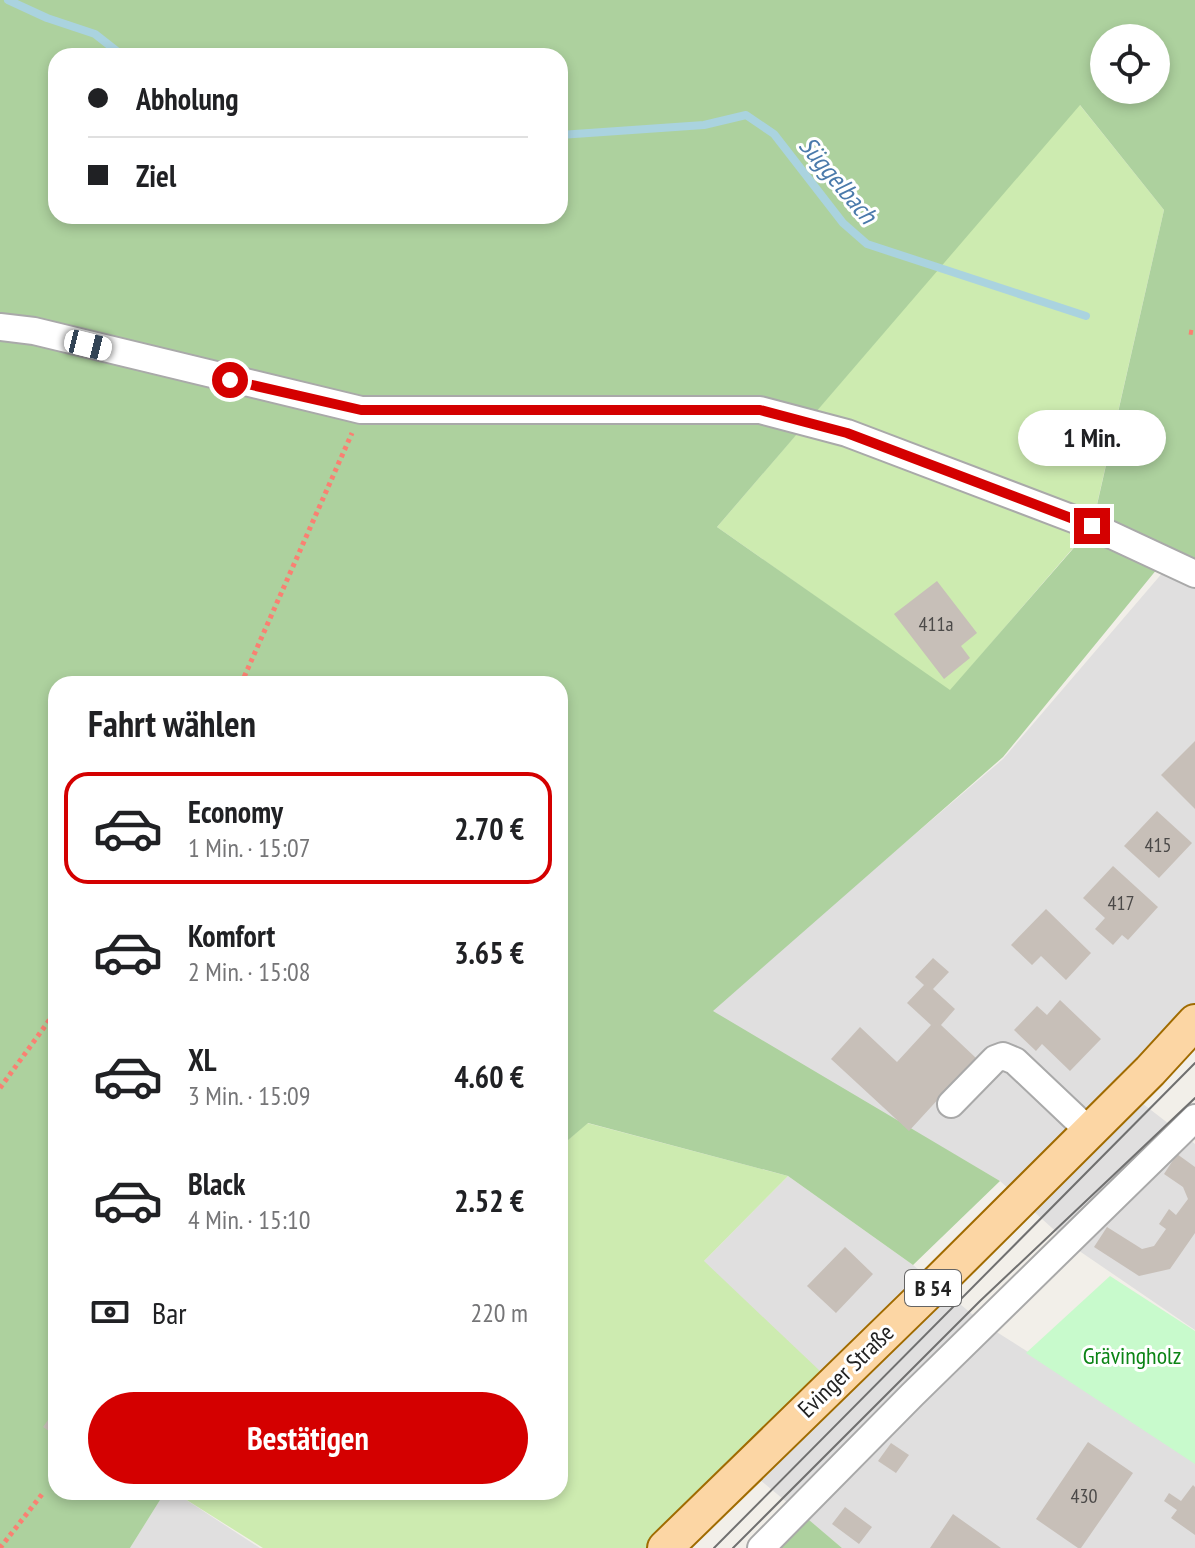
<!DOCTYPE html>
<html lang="de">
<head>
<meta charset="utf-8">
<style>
	body { margin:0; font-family:"PT Sans Narrow",sans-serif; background:#f6f6f6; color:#202124; height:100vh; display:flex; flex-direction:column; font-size:30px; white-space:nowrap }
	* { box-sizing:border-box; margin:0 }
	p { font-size:26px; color:#757577 }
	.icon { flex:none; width:44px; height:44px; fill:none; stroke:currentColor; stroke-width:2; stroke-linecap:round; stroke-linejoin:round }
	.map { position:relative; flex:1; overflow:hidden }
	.drawer { position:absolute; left:48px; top:676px; width:520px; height:824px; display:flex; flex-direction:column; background:#fff; border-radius:24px; box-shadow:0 4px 12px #0003 }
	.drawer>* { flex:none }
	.hud { position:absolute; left:48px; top:48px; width:520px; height:176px; border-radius:24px; box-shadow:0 4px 12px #0003; display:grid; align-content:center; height:176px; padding:0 40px; background:#fff }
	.buttons { position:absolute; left:1090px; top:24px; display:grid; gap:16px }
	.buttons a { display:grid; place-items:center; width:80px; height:80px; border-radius:50%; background:#fff; box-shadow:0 4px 12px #0003; font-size:40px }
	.end { position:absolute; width:36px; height:36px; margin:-18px; border:10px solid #d40000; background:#fff; box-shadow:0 0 0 4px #fff }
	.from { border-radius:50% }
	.bubble { position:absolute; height:56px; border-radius:28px; background:#fff; box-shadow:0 4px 12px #0003; font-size:26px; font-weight:800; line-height:56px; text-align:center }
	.car { position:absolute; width:24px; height:48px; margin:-24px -12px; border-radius:10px; box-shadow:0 0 6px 2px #0007; background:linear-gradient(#fff 24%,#345 0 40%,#fff 0 76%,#345 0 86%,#fff 0) }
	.hud b { display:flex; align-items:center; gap:28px; height:76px; font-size:30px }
	.hud b+b { border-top:2px solid #e0e0e0 }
	.hud i { width:20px; height:20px; background:#202124 }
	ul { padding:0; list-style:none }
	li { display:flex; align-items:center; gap:24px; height:112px; margin:0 16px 12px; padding:0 24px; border:4px solid transparent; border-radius:24px }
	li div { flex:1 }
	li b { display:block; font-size:30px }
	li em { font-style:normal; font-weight:800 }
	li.active { border-color:#d40000 }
	li>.icon { width:72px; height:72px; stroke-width:1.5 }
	h2 { padding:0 40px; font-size:36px; line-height:96px }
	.pay { display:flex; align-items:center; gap:20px; height:88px; padding:0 40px; font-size:30px }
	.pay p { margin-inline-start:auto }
	.cta { display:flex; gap:16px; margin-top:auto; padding:16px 40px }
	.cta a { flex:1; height:92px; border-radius:48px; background:#d40000; color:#fff; font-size:32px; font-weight:800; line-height:92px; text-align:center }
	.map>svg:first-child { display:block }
</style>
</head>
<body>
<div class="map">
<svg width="1195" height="1548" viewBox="0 0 1195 1548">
	<rect width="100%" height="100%" fill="#f2efe9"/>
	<path fill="#e0dfdf" d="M 1170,564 L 1195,582 L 1195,1021 L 1138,1100 L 1195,1144 L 1195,1330 L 1072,1246 L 1000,1181 L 708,1011 L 1003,759 Z
		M 788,1176 L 913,1265 L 984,1324 L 1195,1458 L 1195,1548 L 842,1548 L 736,1460 L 704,1261 Z
		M 165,1492 L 174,1492 L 260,1548 L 130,1548 Z"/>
	<path fill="#cdebb0" d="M 1079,104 L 1164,210 L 1092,526 L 950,691 L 717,527 Z
		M 587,1123 L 788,1176 L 704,1261 L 820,1371 L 736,1460 L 661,1548 L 263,1548 L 174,1492 L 560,1492 L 560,1147 Z"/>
	<path fill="#add19e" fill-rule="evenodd" d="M 0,0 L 1195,0 L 1195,568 L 1171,552 L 1003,757 L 713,1011 L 1000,1181 L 913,1265 L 788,1176 L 588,1123 L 560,1147 L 560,684 L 56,684 L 56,1492 L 165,1492 L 130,1548 L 0,1548 ZM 1104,38 L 1156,38 L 1156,90 L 1104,90 ZM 56,56 L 560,56 L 560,216 L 56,216 ZM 1080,105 L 1164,210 L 1092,527 L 950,690 L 717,527 Z
		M 802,1514 L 842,1548 L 769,1548 Z"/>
	<path fill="#c8facc" d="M 1110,1276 L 1195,1331 L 1195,1464 L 1026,1353 Z"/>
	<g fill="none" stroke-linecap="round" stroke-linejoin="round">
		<path stroke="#aad3df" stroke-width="8" d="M 8,0 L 47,18 L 95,34 L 123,56
			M 560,135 L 704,125 L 746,115 L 774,134 L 843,223 L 867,244 L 1086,316"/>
	</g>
	<path fill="#c7bfb8" d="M 937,581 L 977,633 L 961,646 L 970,658 L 944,679 L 894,614 Z
		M 1195,741 L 1195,809 L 1161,775 Z
		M 1157,811 L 1192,843 L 1159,878 L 1124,846 Z
		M 1113,866 L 1158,907 L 1128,940 L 1122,935 L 1113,945 L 1095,929 L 1105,918 L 1083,898 Z
		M 1046,909 L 1091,953 L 1066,980 L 1041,956 L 1032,965 L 1011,945 Z
		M 933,958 L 949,972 L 933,989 L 955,1009 L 941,1025 L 976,1058 L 909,1131 L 831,1059 L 860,1027 L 897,1062 L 931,1025 L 907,1003 L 924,985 L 915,977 Z
		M 1060,1000 L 1101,1039 L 1070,1071 L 1042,1044 L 1036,1051 L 1014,1030 L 1037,1006 L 1047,1015 Z
		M 1177,1154 L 1195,1167 L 1195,1233 L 1170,1269 L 1139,1276 L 1094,1247 L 1107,1227 L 1142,1249 L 1154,1246 L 1166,1229 L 1159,1224 L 1169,1209 L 1176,1215 L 1188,1199 L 1183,1187 L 1164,1174 Z
		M 845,1247 L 873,1274 L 836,1313 L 807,1286 Z
		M 56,1409 L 56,1436 L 43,1427 Z
		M 1088,1442 L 1133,1473 L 1081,1548 L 1078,1548 L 1036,1519 Z
		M 891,1443 L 909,1455 L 896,1473 L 878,1461 Z
		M 1193,1485 L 1195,1487 L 1195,1535 L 1171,1518 L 1177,1510 L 1164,1501 L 1169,1493 L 1181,1501 Z
		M 845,1507 L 872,1527 L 859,1544 L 832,1524 Z
		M 953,1514 L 1001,1548 L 930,1548 Z"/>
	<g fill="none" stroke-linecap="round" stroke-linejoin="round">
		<defs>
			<path id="minor" d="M 0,327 L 34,331 L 361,410 L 760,410 L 847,433 L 1092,526 L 1195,574
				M 951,1104 L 995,1059 L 1003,1056 L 1015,1061 L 1089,1131
				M 761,1548 L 912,1395 L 1195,1118"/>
			<path id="major" d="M 665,1548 L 930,1290 L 1150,1071 L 1195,1022"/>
		</defs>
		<use href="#minor" stroke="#a9a9a9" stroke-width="30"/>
		<use href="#major" stroke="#a06b00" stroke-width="38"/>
		<path stroke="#fa8072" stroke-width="5" stroke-dasharray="4 4" stroke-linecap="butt" d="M 1189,332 L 1195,333
			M 241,684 L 352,433
			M 0,1088 L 56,1011
			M 0,1548 L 43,1493"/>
		<use href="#minor" stroke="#fff" stroke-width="26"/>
		<use href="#major" stroke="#fcd6a4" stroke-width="34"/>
		<path stroke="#707070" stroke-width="2" d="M 714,1548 L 1195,1063
			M 733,1548 L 980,1301 L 1195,1098"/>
	</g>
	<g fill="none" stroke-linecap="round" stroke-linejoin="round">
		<path stroke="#d40000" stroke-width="10" d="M 230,380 L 361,410 L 760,410 L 847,433 L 1092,526"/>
	</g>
	<g text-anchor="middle" stroke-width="6" stroke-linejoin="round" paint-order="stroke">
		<g font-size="20" fill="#4b4948">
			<text x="936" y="631">411a</text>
			<text x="1158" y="852">415</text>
			<text x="1121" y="910">417</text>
			<text x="1084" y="1503">430</text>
		</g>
		<rect fill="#fff" stroke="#646464" stroke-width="2" x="905" y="1270" width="56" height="36" rx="6"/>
		<g font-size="22" font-weight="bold" fill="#222">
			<text x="933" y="1296">B 54</text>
		</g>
		<g font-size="24" fill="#0c8416" stroke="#fff">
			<text x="1132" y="1364">Grävingholz</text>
		</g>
		<g font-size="24" fill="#222" stroke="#fff">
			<text transform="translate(846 1371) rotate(-44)" y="8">Evinger Straße</text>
		</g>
		<g font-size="26" font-style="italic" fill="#4a7aab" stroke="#fff">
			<text transform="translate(838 180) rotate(50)" y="9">Süggelbach</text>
		</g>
	</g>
</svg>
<div class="buttons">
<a><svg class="icon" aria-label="locate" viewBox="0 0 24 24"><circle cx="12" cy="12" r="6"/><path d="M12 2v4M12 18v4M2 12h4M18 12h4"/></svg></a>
</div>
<i class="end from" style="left:230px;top:380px"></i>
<i class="end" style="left:1092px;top:526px"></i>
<div class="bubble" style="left:1018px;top:410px;width:148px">1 Min.</div>
<i class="car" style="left:88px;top:345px;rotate:104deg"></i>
<div class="hud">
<b><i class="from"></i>Abholung</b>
<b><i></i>Ziel</b>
</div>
<section class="drawer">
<h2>Fahrt wählen</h2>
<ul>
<li class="active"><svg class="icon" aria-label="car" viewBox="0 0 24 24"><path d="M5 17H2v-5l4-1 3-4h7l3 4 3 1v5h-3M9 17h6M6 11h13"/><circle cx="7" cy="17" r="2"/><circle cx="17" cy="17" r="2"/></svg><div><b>Economy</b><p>1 Min. · 15:07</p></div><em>2.70 €</em></li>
<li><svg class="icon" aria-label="car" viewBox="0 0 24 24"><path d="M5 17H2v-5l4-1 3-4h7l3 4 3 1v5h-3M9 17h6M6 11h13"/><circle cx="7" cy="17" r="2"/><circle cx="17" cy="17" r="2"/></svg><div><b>Komfort</b><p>2 Min. · 15:08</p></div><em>3.65 €</em></li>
<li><svg class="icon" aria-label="car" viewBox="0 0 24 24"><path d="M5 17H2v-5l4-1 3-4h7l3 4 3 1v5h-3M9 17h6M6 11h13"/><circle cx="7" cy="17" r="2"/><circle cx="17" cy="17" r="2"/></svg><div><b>XL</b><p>3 Min. · 15:09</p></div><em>4.60 €</em></li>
<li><svg class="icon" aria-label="car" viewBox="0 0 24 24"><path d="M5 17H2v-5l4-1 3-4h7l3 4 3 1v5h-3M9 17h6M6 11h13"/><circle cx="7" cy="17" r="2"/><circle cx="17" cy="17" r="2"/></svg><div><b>Black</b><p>4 Min. · 15:10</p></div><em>2.52 €</em></li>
</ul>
<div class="pay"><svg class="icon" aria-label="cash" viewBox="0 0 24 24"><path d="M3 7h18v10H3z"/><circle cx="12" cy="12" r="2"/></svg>Bar<p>220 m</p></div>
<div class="cta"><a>Bestätigen</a></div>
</section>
</div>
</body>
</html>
